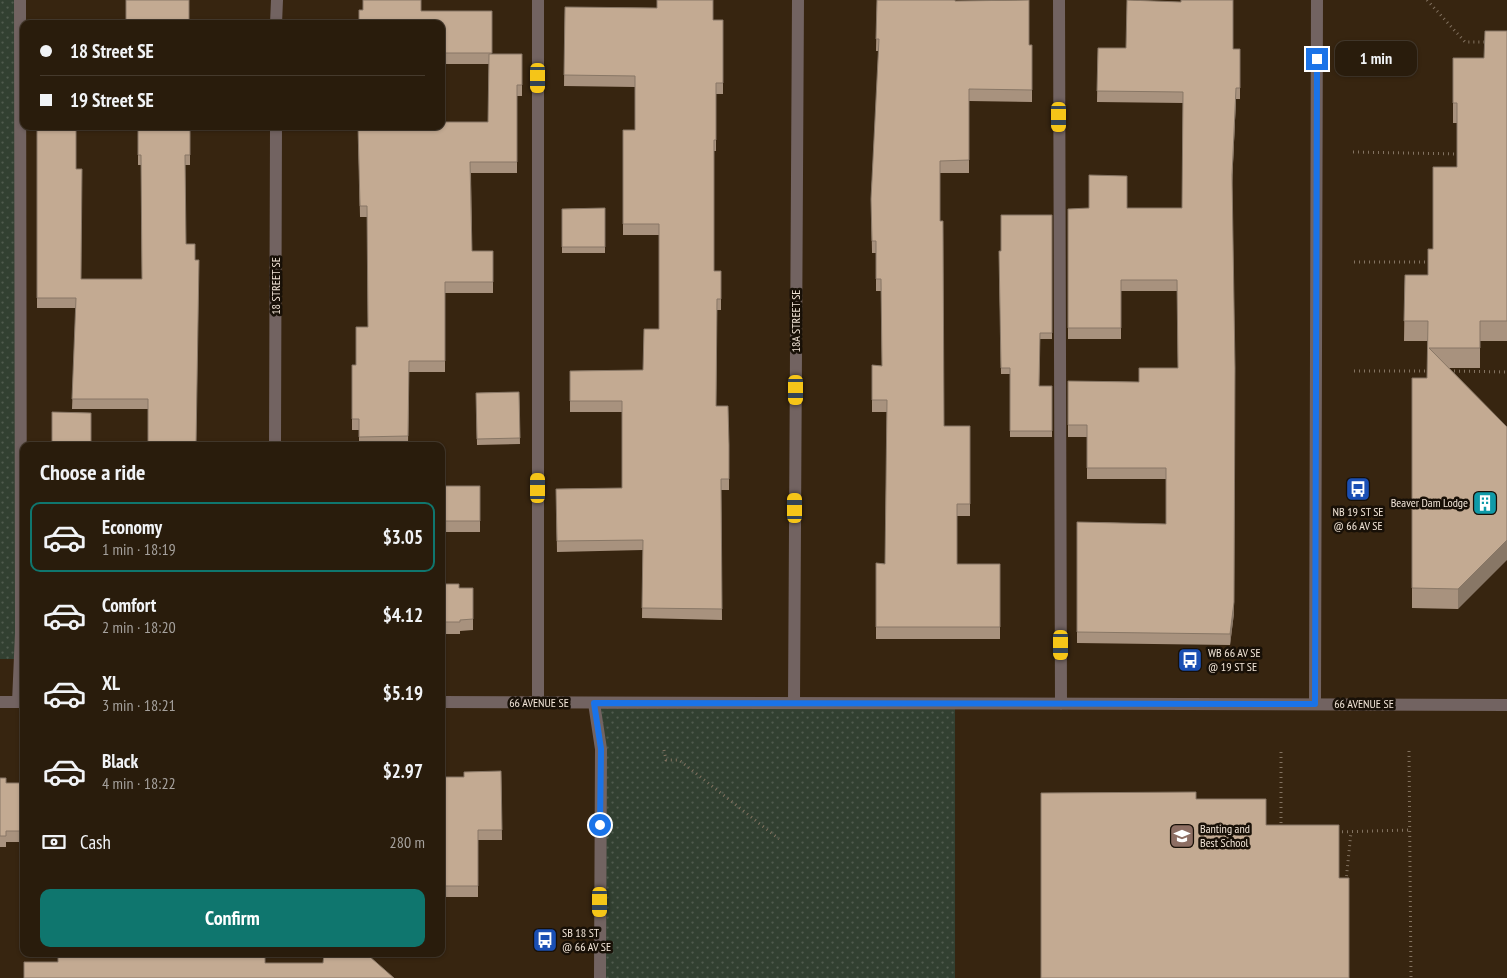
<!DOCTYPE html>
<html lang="en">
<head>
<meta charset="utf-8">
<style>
	body { margin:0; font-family:"PT Sans Narrow",sans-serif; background:#35291a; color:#f1f3f6; height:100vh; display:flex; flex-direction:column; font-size:19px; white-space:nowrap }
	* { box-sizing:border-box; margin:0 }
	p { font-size:16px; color:#a5a19d }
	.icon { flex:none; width:28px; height:28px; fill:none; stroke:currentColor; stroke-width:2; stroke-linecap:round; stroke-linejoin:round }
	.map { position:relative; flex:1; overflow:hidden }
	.details { position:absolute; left:20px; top:442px; width:425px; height:515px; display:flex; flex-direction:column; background:#291c0c; border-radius:10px; box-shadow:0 1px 4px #0004,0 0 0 1px #453a2d }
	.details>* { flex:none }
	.hud { position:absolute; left:20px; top:20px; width:425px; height:110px; border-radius:10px; box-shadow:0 1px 4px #0004,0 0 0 1px #453a2d; display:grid; align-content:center; height:110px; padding:0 20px; background:#291c0c }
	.end { position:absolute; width:22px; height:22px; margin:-11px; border:6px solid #1a73e8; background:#fff; box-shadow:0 0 0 2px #fff }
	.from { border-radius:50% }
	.bubble { position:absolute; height:35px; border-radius:10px; background:#291c0c; box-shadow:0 1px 4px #0004,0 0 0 1px #453a2d; font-size:16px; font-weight:600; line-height:35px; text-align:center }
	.car { position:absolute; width:15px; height:30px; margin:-15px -8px; border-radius:6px; box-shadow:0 0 4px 1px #0007; background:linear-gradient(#f5c518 24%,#345 0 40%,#f5c518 0 76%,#345 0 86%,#f5c518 0) }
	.hud b { display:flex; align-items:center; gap:18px; height:48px; font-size:19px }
	.hud b+b { border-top:1px solid #453a2d }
	.hud i { width:12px; height:12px; background:#f1f3f6 }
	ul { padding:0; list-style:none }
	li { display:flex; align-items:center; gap:15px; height:70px; margin:0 10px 8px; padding:0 10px; border:2px solid transparent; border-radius:10px }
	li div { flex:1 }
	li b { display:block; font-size:19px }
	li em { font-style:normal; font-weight:600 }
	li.selected { border-color:#0f766e }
	li>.icon { width:45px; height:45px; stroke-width:1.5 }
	h2 { padding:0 20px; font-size:22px; line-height:60px }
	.pay { display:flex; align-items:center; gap:12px; height:55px; padding:0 20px; font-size:19px }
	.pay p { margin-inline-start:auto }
	.cta { display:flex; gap:10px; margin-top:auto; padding:10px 20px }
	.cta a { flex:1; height:58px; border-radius:10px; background:#0f766e; color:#fff; font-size:20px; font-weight:600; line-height:58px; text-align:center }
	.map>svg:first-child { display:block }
</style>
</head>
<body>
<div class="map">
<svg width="1507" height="978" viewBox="0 0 1507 978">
	<defs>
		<pattern id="grass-dots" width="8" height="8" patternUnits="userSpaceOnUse" patternTransform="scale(1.25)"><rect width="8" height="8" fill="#324031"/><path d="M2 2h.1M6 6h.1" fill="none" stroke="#505b4e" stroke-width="1.8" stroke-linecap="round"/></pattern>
	</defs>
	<rect width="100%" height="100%" fill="#372510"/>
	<path fill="url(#grass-dots)" d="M 0,0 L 23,0 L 21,659 L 0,659 Z
		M 594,703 L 955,703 L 955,978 L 600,978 Z"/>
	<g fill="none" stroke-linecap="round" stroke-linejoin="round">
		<path stroke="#827260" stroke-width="3" stroke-dasharray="1 4" stroke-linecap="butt" d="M 1427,0 L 1465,42 L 1488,42
			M 1353,152 L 1459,154
			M 1354,262 L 1431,262
			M 1354,371 L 1431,371
			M 1449,371 L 1507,372
			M 664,750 L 666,760 L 679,760 L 779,839
			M 1409,751 L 1411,978
			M 1281,828 L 1281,751
			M 1337,832 L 1408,830
			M 1346,881 L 1351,832"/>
		<path stroke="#726361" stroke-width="12" d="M 1059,0 L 1061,704
			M 276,24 L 277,0
			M 275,446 L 276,126
			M 0,702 L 24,702
			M 18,702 L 21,633 L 20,0
			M 441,702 L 1507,705
			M 538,703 L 538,0
			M 594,703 L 601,749 L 600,978
			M 794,703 L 798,0
			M 1315,704 L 1317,0"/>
	</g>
	<path fill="#a8927e" d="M 877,0 L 955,1 L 1029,45 L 1032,45 L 1032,102 L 969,101 L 969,173 L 940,173 L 940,221 L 944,426 L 970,426 L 970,516 L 957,516 L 957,564 L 1000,564 L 1000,639 L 876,639 L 876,563 L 885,564 L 887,412 L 872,412 L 872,365 L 882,366 L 881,291 L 876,291 L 876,253 L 872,253 L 871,199 L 879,51 L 876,51 Z
		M 565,7 L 657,8 L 713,20 L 723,20 L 723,94 L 716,94 L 716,151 L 714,151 L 714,271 L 721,271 L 721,310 L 717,310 L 716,406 L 729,445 L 729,490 L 721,490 L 722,620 L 642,618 L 643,550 L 557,552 L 556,489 L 622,488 L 622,412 L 570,412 L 570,371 L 643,370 L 659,329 L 659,235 L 623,235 L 623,130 L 635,130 L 635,87 L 564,86 Z
		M 363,10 L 421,11 L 492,54 L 522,54 L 522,96 L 517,96 L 517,173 L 471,173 L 472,251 L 493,251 L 493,293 L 445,293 L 445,372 L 409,372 L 408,446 L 359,446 L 359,430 L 352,430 L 352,365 L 356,365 L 368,327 L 367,217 L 360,217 L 358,126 L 488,122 L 489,64 L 441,64 L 441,24 Z
		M 1507,31 L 1507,341 L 1480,341 L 1480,368 L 1449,368 L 1507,427 L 1458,609 L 1412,608 L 1412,378 L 1427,378 L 1428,341 L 1404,341 L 1405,275 L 1428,275 L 1433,249 L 1457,167 L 1457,123 L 1453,123 L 1453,58 L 1484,58 Z
		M 1098,48 L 1240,49 L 1240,99 L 1236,99 L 1232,183 L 1234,613 L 1230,645 L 1077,643 L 1077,522 L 1166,524 L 1166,479 L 1087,479 L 1087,437 L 1068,437 L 1068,381 L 1139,382 L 1178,368 L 1177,291 L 1121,291 L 1121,339 L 1068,339 L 1068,209 L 1182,208 L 1183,103 L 1097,102 Z
		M 37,126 L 76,169 L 81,279 L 142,279 L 141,165 L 138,165 L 138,126 L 190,126 L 190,165 L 185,165 L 148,409 L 72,409 L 76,308 L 37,308 Z
		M 605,208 L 605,253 L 562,253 L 562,209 Z
		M 1052,215 L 1052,339 L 1040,339 L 1039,386 L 1052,386 L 1052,437 L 1010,437 L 1010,374 L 1001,374 L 999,251 L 1001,251 Z
		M 519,392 L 520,444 L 477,445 L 476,393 Z
		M 52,412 L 91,413 L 91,446 L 52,446 Z
		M 441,486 L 480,486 L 480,532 L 441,532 Z
		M 441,584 L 459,588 L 473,588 L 473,630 L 460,631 L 460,634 L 441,634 Z
		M 501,771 L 502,840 L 478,840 L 478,897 L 441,897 L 441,777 L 464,777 Z
		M 0,778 L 6,783 L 24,783 L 24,842 L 6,842 L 6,847 L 0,847 Z"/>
	<path fill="#876" d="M 1236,88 L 1236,99 L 1232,186 L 1232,175 Z
		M 1235,368 L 1234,613 L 1230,645 L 1230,634 Z
		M 1507,540 L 1507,560 L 1458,609 L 1458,589 Z"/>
	<path fill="#c3aa92" stroke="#876" d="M 126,0 L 189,0 L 189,24 L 126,24 Z
		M 363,0 L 421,0 L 421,11 L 492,11 L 492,53 L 441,53 L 441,24 L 359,24 L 359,10 L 363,10 Z
		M 657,0 L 713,0 L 713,20 L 723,20 L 723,83 L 716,83 L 716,140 L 714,140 L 714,271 L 721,271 L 721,299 L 717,299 L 716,406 L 728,406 L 729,445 L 729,479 L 721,479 L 722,609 L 642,608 L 643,540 L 557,541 L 556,489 L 622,488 L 622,401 L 570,401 L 570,371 L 643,370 L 644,329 L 659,329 L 659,224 L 623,224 L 623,130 L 635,130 L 635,76 L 564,75 L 565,7 L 657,8 Z
		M 877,0 L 955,0 L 955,1 L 1029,0 L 1029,45 L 1032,45 L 1032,90 L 969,89 L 969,160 L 940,161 L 940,221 L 943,221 L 944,426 L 970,426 L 970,504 L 957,504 L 957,564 L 1000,564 L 1000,627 L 876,627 L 876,563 L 885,564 L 887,400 L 872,400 L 872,365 L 882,366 L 881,279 L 876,279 L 876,241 L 872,241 L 871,199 L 879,39 L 876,39 Z
		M 1127,0 L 1181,2 L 1181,0 L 1233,0 L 1233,49 L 1240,49 L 1240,88 L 1236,88 L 1232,175 L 1235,368 L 1234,602 L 1230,634 L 1077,632 L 1077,522 L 1166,524 L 1166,468 L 1087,468 L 1087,425 L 1068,425 L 1068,381 L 1139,382 L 1139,368 L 1178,368 L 1177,280 L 1121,280 L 1121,328 L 1068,328 L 1068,209 L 1089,208 L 1089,175 L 1127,176 L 1127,208 L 1182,208 L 1183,92 L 1097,91 L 1098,48 L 1126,48 Z
		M 1485,31 L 1507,31 L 1507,321 L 1480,321 L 1480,348 L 1429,348 L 1507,427 L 1507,540 L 1458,589 L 1412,588 L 1412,378 L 1427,378 L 1428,321 L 1404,321 L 1405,275 L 1428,275 L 1428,249 L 1433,249 L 1433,167 L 1457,167 L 1457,103 L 1453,103 L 1453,58 L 1484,58 Z
		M 489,54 L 522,54 L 522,85 L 517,85 L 517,162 L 470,162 L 472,251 L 493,251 L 493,282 L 445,282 L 445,361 L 409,361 L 408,436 L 359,437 L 359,419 L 352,419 L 352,365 L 356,365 L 356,327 L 368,327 L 367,206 L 360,206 L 358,126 L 441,126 L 441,122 L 488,122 Z
		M 37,126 L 76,126 L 76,169 L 82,169 L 81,279 L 142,279 L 141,155 L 138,155 L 138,126 L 190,126 L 190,155 L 185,155 L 186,244 L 195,244 L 195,260 L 199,260 L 196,446 L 148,446 L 148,399 L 72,399 L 76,298 L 37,298 Z
		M 605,208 L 605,247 L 562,247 L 562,209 Z
		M 1001,215 L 1052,215 L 1052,333 L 1040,333 L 1039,386 L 1052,386 L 1052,431 L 1010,431 L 1010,368 L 1001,368 L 999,251 L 1001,251 Z
		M 519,392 L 520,438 L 477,439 L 476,393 Z
		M 52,412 L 91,413 L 91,444 L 52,444 Z
		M 441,486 L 480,486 L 480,521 L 441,521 Z
		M 441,584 L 459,584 L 459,588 L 473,588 L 473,619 L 460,620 L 460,622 L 441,622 Z
		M 501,771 L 502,830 L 478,830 L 478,886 L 441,886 L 441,777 L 464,777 L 464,772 Z
		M 0,778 L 6,778 L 6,783 L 24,783 L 24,831 L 6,831 L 6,836 L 0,836 Z
		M 1196,792 L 1196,799 L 1266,799 L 1266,825 L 1339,825 L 1339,878 L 1349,878 L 1349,978 L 1041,978 L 1041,793 Z
		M 58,954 L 265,954 L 265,963 L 323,963 L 324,954 L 369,954 L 369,956 L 394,978 L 24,978 L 24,962 L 58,962 Z"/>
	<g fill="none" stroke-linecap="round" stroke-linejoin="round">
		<path stroke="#1a73e8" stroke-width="6" d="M 600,825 L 601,749 L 594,703 L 1315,704 L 1317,59"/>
	</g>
	<defs>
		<symbol id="bus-square" viewBox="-11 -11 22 22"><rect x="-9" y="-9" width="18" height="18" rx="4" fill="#1a4fb4" stroke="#181007"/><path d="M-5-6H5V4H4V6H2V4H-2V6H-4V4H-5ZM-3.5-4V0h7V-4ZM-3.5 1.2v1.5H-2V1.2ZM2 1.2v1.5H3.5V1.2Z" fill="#fff"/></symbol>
		<symbol id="building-square" viewBox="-11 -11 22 22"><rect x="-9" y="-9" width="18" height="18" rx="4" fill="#0f9aa8" stroke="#181007"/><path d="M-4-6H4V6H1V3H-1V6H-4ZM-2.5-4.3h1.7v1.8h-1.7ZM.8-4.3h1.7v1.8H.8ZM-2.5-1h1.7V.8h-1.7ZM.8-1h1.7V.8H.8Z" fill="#fff"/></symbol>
		<symbol id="school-square" viewBox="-11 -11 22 22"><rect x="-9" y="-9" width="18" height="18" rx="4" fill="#8d6e63" stroke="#181007"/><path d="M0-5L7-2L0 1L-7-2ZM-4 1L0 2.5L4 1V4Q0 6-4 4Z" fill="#fff"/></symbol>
	</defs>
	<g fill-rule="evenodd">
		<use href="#bus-square" x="1344" y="475" width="28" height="28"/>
		<use href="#building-square" x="1471" y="489" width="28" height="28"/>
		<use href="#bus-square" x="1176" y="646" width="28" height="28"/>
		<use href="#school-square" x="1168" y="822" width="28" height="28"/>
		<use href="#bus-square" x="531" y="926" width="28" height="28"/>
	</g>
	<g text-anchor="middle" stroke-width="5" stroke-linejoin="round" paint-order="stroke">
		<g font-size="12" fill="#f2e5d8" stroke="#181007">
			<text transform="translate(276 286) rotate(-90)" y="4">18 STREET SE</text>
			<text transform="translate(796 321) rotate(-90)" y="4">18A STREET SE</text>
			<text x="539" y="707">66 AVENUE SE</text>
			<text x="1364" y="708">66 AVENUE SE</text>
		</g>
		<g font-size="12" fill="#f2e5d8" stroke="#181007" text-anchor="start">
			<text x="1468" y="507" text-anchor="end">Beaver Dam Lodge</text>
			<text x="1358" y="516" text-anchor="middle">NB 19 ST SE<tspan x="1358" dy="14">@ 66 AV SE</tspan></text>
			<text x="1208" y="657">WB 66 AV SE<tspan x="1208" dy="14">@ 19 ST SE</tspan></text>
			<text x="1200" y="833">Banting and<tspan x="1200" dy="14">Best School</tspan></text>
			<text x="562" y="937">SB 18 ST<tspan x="562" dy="14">@ 66 AV SE</tspan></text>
		</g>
	</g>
</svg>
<i class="end from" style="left:600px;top:825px"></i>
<i class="end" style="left:1317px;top:59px"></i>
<div class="bubble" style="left:1335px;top:41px;width:82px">1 min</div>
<i class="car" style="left:538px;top:78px;rotate:180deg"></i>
<i class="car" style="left:1059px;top:117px;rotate:180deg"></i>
<i class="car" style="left:796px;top:390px;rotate:180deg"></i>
<i class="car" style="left:538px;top:488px;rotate:0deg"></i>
<i class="car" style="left:795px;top:508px;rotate:0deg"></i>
<i class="car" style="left:1061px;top:645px;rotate:180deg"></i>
<i class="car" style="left:600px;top:902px;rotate:180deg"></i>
<div class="hud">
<b><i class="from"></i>18 Street SE</b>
<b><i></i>19 Street SE</b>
</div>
<section class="details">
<h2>Choose a ride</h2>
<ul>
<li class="selected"><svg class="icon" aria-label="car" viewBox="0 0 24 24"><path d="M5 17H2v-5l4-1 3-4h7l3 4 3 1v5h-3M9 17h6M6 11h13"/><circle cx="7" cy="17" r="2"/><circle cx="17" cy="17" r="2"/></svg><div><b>Economy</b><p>1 min · 18:19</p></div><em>$3.05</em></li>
<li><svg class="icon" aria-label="car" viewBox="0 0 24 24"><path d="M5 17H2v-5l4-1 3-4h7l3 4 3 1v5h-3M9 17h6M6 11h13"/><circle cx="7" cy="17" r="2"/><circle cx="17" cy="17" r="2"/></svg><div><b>Comfort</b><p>2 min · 18:20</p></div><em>$4.12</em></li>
<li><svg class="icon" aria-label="car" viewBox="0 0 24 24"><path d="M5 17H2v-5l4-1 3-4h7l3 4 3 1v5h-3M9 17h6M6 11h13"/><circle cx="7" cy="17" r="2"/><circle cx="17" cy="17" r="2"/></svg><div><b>XL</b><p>3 min · 18:21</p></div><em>$5.19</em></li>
<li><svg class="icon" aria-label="car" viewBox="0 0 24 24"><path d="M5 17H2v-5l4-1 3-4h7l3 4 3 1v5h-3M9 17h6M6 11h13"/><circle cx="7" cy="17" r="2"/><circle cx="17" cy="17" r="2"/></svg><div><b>Black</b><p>4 min · 18:22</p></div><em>$2.97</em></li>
</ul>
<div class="pay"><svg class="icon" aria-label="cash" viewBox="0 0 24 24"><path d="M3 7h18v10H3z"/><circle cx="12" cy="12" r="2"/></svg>Cash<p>280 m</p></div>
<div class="cta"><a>Confirm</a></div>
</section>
</div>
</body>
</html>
